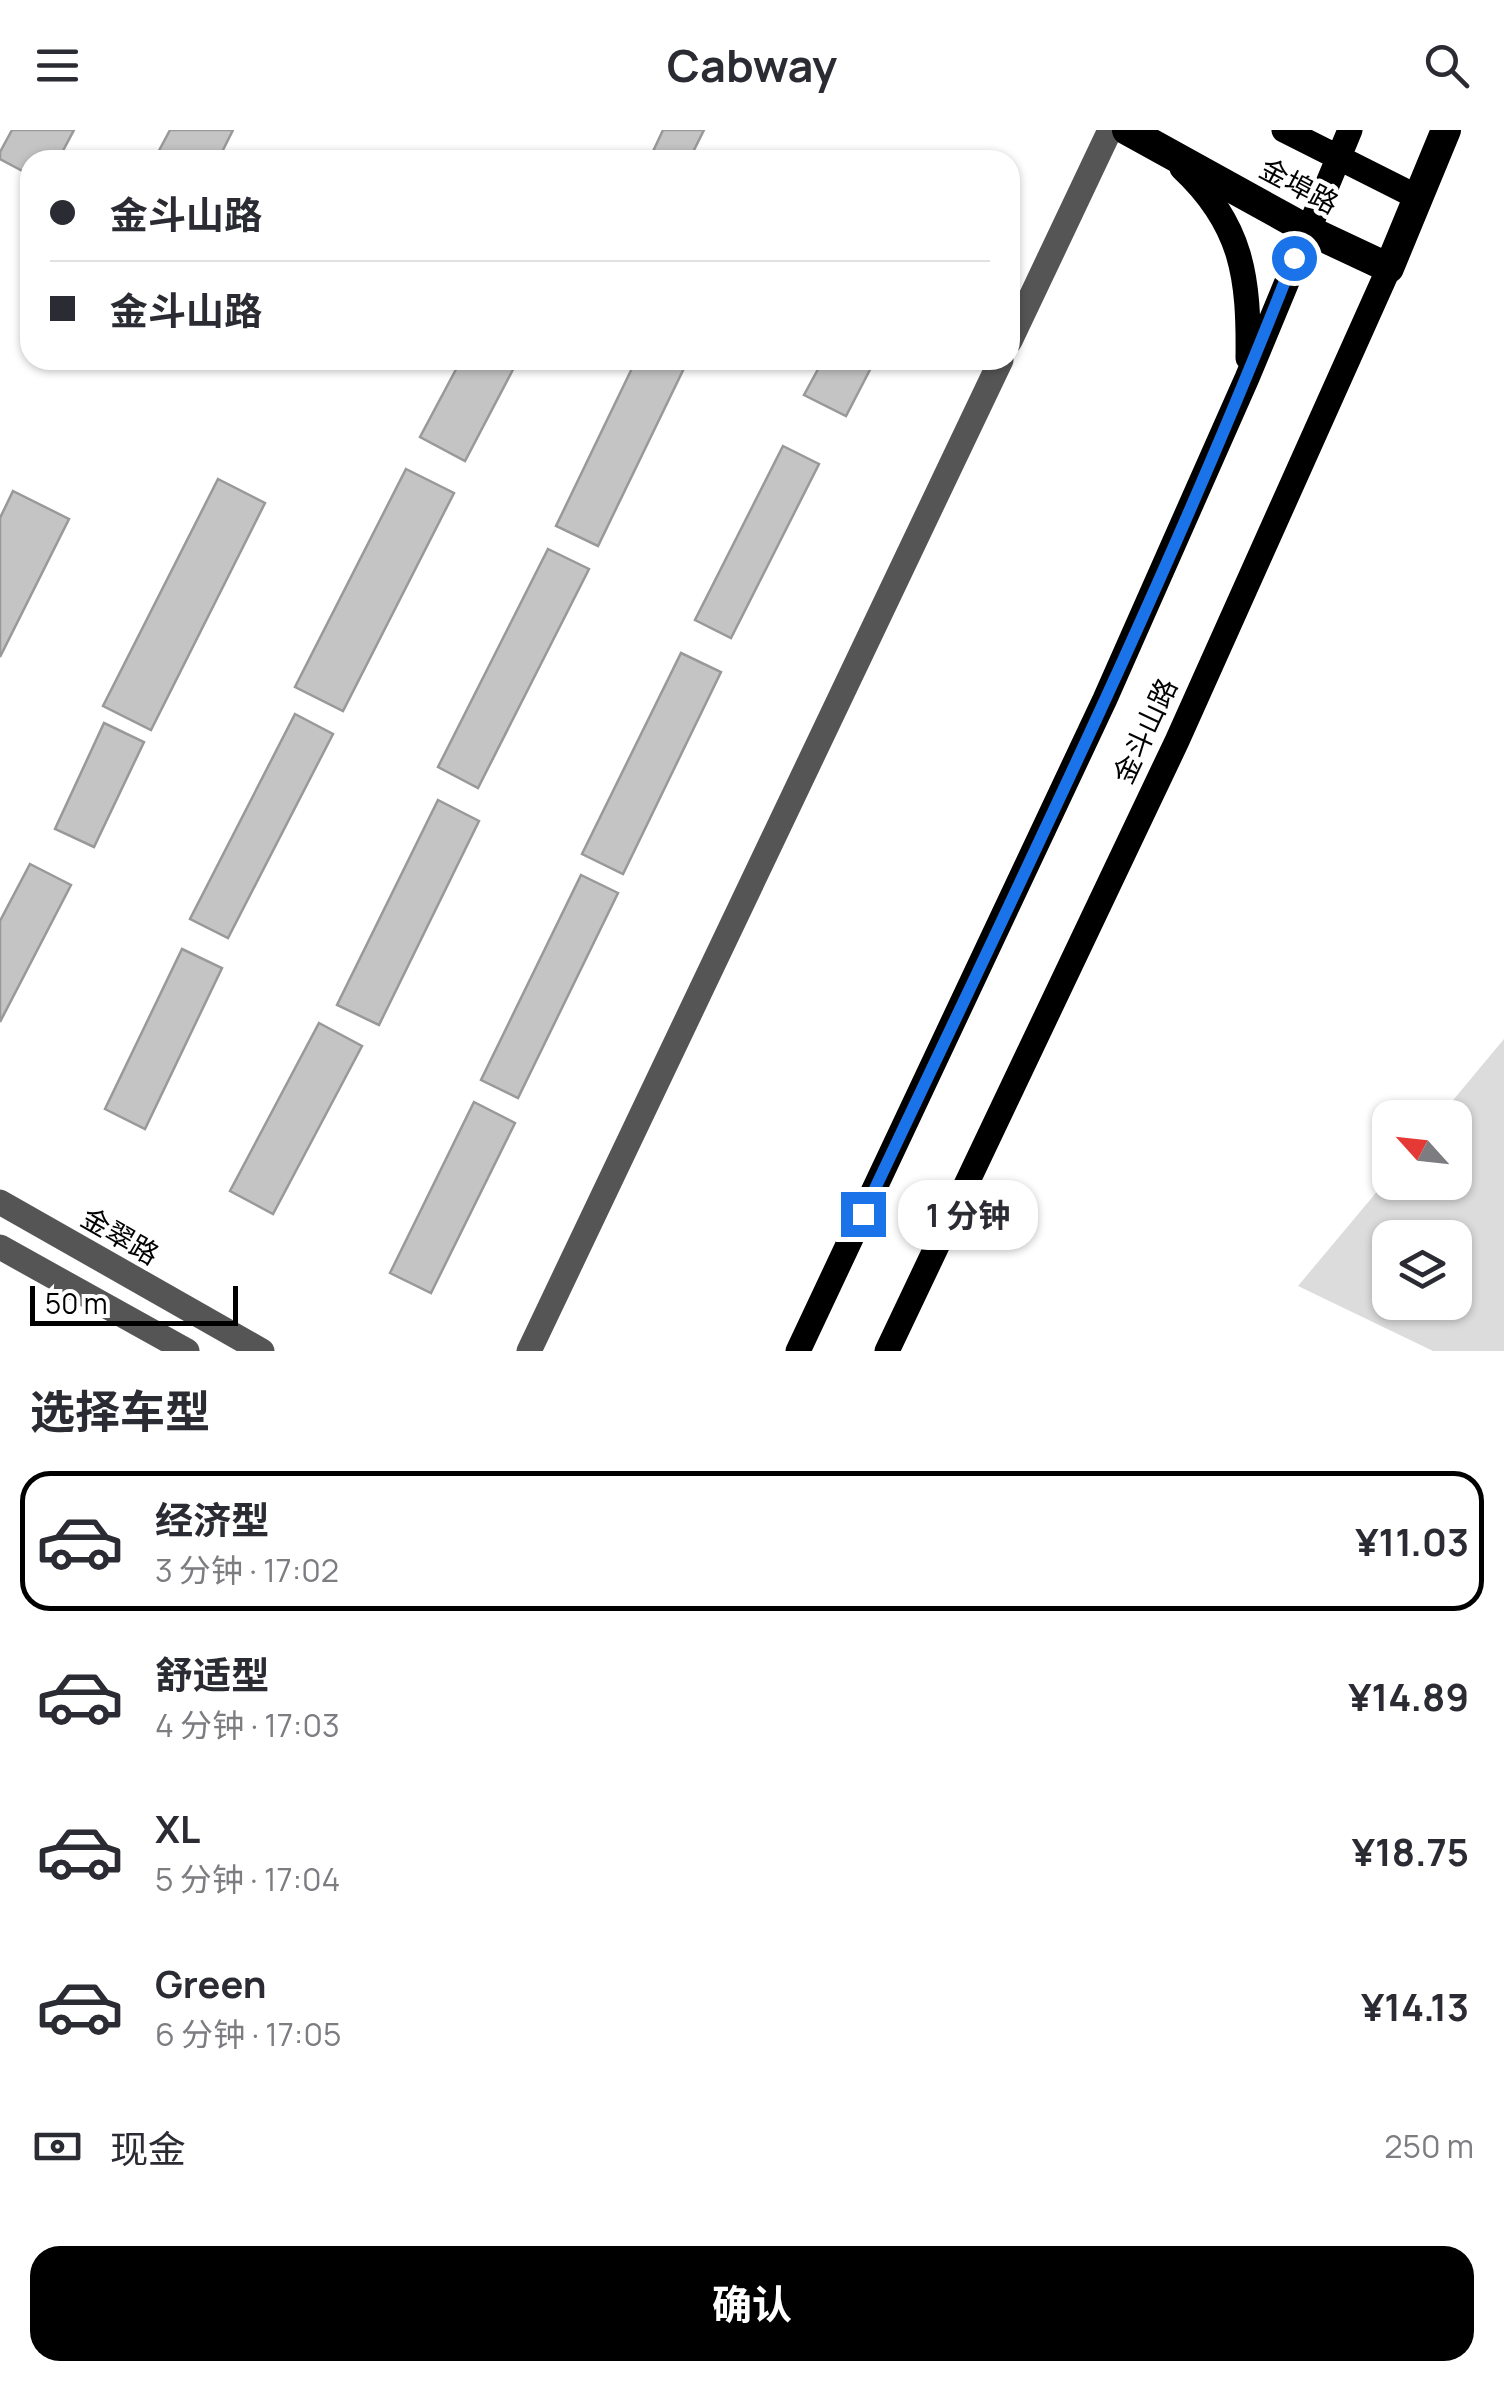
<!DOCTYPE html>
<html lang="zh">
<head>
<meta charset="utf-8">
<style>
	body { margin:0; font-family:Manrope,"Noto Sans SC",sans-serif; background:#f2f2f3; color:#2b2b33; height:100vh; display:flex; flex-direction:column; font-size:38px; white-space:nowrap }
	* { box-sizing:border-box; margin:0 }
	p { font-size:32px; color:#7c7c81 }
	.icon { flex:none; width:55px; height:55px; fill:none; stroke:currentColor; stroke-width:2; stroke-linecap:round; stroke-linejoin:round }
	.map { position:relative; height:1221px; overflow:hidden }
	.panel { display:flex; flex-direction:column; background:#fff; flex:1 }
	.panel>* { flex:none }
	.banner { position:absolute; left:20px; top:20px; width:1000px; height:220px; border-radius:30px; box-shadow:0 2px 8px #0004; display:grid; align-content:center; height:220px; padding:0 30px; background:#fff }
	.needle { width:65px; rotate:297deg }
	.controls { position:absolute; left:1372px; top:970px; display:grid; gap:20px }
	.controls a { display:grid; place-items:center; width:100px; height:100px; border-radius:20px; background:#fff; box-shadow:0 2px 8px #0004; font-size:50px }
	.scale { position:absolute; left:30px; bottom:25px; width:208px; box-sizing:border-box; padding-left:10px; border:5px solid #000; border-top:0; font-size:28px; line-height:35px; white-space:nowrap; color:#000; -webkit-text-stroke:8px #fff; paint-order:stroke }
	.end { position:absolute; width:45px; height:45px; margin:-22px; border:12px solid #1a73e8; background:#fff; box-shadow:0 0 0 5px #fff }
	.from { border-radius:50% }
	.bubble { position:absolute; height:70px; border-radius:30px; background:#fff; box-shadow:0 2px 8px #0004; font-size:32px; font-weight:700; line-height:70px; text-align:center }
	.banner b { display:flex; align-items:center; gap:35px; height:95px; font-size:38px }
	.banner b+b { border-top:2px solid #e1e1e2 }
	.banner i { width:25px; height:25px; background:#2b2b33 }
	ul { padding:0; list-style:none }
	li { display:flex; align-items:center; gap:30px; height:140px; margin:0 20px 15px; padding:0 10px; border:5px solid transparent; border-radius:30px }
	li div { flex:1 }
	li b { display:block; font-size:38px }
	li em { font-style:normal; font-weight:700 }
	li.active { border-color:#000 }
	li>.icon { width:90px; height:90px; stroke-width:1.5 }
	h2 { padding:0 30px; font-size:45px; line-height:120px }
	.pay { display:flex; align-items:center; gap:25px; height:110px; padding:0 30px; font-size:38px }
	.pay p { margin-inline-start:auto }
	.action { display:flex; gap:20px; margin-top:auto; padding:20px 30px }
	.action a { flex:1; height:115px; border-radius:30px; background:#000; color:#fff; font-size:40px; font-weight:700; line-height:115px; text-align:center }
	header { display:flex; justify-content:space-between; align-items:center; height:130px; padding:0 30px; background:#fff; font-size:45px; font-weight:700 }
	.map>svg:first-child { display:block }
</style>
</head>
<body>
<header><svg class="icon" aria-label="menu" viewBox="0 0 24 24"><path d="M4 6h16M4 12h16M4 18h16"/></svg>Cabway<svg class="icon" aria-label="search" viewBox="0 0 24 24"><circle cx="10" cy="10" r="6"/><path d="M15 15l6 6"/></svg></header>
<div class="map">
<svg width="1504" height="1221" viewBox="0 0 1504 1221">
	<rect width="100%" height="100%" fill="#fff"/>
	<path fill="#dcdcdc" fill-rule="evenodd" d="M 1504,909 L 1504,1221 L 1433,1221 L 1298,1156 L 1390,1046 L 1390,1052 L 1455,1052 L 1455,988 L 1439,987 ZM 1390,1108 L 1455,1108 L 1455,1172 L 1390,1172 Z"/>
	<path fill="#c4c4c4" stroke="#999" stroke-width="2.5" d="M 12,0 L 74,0 L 58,30 L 30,30 L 30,45 L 0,29 L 0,22 Z
		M 170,0 L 233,0 L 218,30 L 154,30 Z
		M 663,0 L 704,0 L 689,30 L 649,30 Z
		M 461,230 L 518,230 L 465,331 L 420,307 Z
		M 636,230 L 688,230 L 598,416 L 556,396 Z
		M 823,230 L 875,230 L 846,286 L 804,265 Z
		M 783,316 L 819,334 L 731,508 L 695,490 Z
		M 406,339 L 454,363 L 343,581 L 295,557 Z
		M 218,349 L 265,373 L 151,600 L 103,576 Z
		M 13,361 L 69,389 L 0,527 L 0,388 Z
		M 548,419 L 589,439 L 478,658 L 438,637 Z
		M 681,523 L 721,542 L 623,744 L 582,724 Z
		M 295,584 L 333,604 L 228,808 L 190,789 Z
		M 104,593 L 144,612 L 94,717 L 55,699 Z
		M 438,670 L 479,691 L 379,895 L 337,875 Z
		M 30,734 L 71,755 L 0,892 L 0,791 Z
		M 581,745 L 618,763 L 518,968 L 481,950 Z
		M 182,819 L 222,838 L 145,999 L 105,979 Z
		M 319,893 L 362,916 L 273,1084 L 230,1061 Z
		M 474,972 L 515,993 L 431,1163 L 390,1143 Z"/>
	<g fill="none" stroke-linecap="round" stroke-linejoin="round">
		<path stroke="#555" stroke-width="25" d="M 1010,211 L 1110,0
			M 0,1072 L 262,1221
			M 0,1117 L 187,1221
			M 529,1221 L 1001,230"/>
		<path stroke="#000" stroke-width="25" d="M 1284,0 L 1419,68
			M 1182,38 C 1243,95 1249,148 1248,228
			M 798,1221 L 1105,569 L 1247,248 L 1350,0
			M 887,1221 L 1177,611 L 1389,138"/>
		<path stroke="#000" stroke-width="30" d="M 1127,0 L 1306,99 L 1389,138 L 1446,0"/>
	</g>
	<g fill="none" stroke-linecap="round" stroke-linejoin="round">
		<path stroke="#1a73e8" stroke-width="12" d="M 863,1084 C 1012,768 1167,454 1294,128"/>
	</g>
	<g text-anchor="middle" stroke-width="9" stroke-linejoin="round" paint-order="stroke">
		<g font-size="28" fill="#000" stroke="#fff">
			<text transform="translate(1299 56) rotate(28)" y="10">金埠路</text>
			<text transform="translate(1145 601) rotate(-65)" y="10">金斗山路</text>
			<text transform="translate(120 1106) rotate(30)" y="10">金翠路</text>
		</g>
	</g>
</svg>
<div class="controls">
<a><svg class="needle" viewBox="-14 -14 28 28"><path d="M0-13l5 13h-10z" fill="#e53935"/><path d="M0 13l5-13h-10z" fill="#7c7c81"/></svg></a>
<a><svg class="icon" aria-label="layers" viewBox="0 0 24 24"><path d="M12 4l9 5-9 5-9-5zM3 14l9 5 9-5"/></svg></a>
</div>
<div class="scale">50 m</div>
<i class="end from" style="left:1294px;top:128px"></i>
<i class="end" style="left:863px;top:1084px"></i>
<div class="bubble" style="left:898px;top:1050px;width:140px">1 分钟</div>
<div class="banner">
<b><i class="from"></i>金斗山路</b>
<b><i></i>金斗山路</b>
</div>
</div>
<section class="panel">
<h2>选择车型</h2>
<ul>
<li class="active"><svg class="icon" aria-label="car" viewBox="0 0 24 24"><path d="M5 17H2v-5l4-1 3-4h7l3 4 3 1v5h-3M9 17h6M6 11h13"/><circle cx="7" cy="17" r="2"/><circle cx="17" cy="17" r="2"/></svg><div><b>经济型</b><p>3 分钟 · 17:02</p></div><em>¥11.03</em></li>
<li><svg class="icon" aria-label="car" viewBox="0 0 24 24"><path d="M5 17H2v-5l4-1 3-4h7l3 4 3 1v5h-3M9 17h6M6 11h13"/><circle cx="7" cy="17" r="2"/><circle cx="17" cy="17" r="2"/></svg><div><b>舒适型</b><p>4 分钟 · 17:03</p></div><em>¥14.89</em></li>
<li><svg class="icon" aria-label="car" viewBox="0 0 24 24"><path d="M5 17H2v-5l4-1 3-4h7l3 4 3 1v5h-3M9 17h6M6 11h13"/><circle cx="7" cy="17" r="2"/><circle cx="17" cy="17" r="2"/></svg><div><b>XL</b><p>5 分钟 · 17:04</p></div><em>¥18.75</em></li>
<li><svg class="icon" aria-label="car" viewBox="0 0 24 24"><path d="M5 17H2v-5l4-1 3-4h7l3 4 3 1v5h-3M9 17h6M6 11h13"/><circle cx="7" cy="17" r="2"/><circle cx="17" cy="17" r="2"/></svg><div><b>Green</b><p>6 分钟 · 17:05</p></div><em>¥14.13</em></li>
</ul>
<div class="pay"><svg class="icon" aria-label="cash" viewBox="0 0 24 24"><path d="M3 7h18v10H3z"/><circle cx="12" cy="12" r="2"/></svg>现金<p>250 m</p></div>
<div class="action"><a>确认</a></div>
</section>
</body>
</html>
